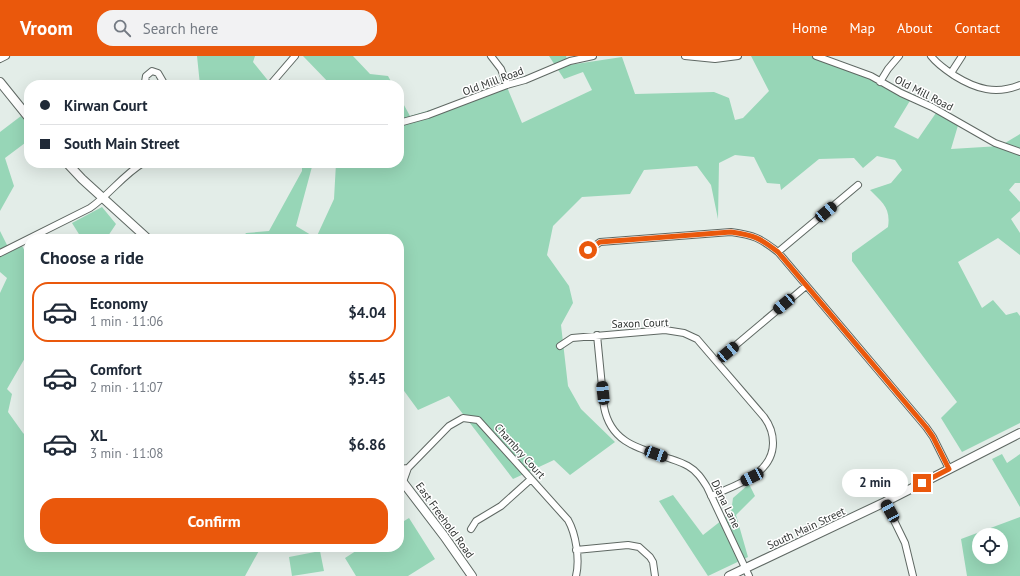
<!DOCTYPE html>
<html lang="en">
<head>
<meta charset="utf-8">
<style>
	body { margin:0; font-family:"PT Sans",sans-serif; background:#f2f2f3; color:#1f2937; height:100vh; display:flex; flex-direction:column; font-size:15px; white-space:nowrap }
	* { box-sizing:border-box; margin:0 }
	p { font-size:13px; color:#747a83 }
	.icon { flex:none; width:22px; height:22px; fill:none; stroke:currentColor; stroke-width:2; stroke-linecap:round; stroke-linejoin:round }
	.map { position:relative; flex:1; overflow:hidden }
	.sheet { position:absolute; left:24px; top:178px; width:380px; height:318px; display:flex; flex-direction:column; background:#fff; border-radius:16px; box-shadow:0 4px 16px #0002 }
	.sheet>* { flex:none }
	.top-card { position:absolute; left:24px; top:24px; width:380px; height:88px; border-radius:16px; box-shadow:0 4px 16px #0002; display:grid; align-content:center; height:88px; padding:0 16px; background:#fff }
	.controls { position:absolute; left:972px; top:472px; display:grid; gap:8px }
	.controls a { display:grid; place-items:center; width:36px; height:36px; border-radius:50%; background:#fff; box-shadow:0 4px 16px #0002; font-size:20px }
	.end { position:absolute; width:18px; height:18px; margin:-9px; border:5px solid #ea580c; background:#fff; box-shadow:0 0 0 2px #fff }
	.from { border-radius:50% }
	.bubble { position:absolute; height:28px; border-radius:14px; background:#fff; box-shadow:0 4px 16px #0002; font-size:13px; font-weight:800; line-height:28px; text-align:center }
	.car { position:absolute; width:12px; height:24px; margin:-12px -6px; border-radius:5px; box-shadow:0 0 3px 1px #0007; background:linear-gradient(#222 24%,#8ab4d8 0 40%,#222 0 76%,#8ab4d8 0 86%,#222 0) }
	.top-card b { display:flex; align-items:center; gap:14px; height:38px; font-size:15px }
	.top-card b+b { border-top:1px solid #e0e1e3 }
	.top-card i { width:10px; height:10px; background:#1f2937 }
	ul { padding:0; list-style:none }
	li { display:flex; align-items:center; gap:12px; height:60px; margin:0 8px 6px; padding:0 8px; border:2px solid transparent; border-radius:16px }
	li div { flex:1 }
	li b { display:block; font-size:15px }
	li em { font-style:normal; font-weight:800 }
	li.active { border-color:#ea580c }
	li>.icon { width:36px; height:36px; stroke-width:1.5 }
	h2 { padding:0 16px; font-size:18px; line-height:48px }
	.action { display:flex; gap:8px; margin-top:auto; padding:8px 16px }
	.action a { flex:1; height:46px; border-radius:16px; background:#ea580c; color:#fff; font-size:16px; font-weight:800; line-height:46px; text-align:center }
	header { display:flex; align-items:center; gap:24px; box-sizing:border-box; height:56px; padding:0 20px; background:#ea580c; color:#fff }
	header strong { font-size:19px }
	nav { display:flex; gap:22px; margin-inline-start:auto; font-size:14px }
	.search { width:280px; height:36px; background:#f2f2f3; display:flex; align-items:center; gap:10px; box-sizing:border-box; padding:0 14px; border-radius:16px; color:#747a83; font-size:15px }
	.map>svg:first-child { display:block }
</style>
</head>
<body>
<header>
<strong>Vroom</strong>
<div class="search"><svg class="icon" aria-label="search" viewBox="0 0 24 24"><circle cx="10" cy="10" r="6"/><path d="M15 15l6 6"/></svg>Search here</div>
<nav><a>Home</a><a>Map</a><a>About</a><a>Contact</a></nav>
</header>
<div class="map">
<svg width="1020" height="520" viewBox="0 0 1020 520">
	<rect width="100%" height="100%" fill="#e3ede8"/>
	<path fill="#97d6b7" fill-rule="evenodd" d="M 197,0 L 255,0 L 253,6 L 270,27 L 268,29 L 217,29 L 217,28 L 214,29 L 200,29 Z
		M 303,0 L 353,0 L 370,18 L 388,20 L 393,29 L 331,29 Z
		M 549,0 L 566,0 L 569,9 L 622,1 L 635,38 L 714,36 L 729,42 L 735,64 L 743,62 L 769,35 L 751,0 L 815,0 L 847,10 L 911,43 L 894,71 L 918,83 L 938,54 L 959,66 L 951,93 L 1000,90 L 1020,78 L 1020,127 L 1015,127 L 1009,134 L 1020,146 L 1020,155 L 1011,163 L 1020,177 L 1020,199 L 998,182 L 958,206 L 982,252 L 993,244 L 1006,259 L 1017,256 L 1020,260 L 1020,367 L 962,396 L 941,362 L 957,346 L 852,205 L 852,197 L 888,171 C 891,152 882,146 870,134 L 891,127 L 902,114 L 895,104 L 877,100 L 863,112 L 854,102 L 819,103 L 781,134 L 780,128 L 767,127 L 754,101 L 735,99 L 719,107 L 718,163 L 711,129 L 697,110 L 644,114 L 630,138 L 582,141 L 553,170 L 547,199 L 569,230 L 573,247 L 561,269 L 568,330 L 581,353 L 615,386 L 570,419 L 554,404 L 513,423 L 449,340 L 418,354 L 399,328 L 399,183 L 242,183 L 246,177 L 269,175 L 302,115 L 302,107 L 313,107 L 296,170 L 316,182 L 334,143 L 336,107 L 399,107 L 399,40 L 410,60 L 507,31 L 522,67 L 592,34 L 583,16 L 564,23 Z
		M 21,60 L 29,70 L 29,84 L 5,102 L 14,130 L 0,155 L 0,76 Z
		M 102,151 L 116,168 L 106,183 L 82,183 L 72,167 Z
		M 0,175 L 9,193 L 21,188 L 29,203 L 29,295 L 7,333 L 12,338 L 8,356 L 23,377 L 29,382 L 29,491 L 261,491 L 245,520 L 0,520 L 0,237 L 7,222 L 0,216 Z
		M 1002,398 L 1007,407 L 1020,398 L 1020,451 L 992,403 Z
		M 749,428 L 755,440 L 736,459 L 748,501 L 708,520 L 659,445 L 673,439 L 703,479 L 731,457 L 733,442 Z
		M 1020,461 L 1020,520 L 967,520 L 961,483 ZM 979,479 L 1001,479 L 1001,501 L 979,501 Z
		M 409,462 L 435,503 L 408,520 L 356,520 L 345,502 L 362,491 L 399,491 L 399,468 Z
		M 320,495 L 324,515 L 292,520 L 289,501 Z"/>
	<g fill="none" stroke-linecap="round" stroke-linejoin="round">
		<defs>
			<path id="minor" d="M 491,0 L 501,13 L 507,29
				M 685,0 L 715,3 L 738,0
				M 816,0 L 871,20 L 901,37 L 932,51 L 995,87 L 1020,96
				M 931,0 C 938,9 946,14 955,20 C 976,33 996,39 1020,29
				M 0,3 L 6,0
				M 951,17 L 962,0
				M 880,26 L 888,13 L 899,0
				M 148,29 L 145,26 L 146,20 L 152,15 L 158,17 L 165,29
				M 270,29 L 295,0
				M 399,67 L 428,59 L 507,29 L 525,24 L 570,5 L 593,0
				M 588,195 L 600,186 L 731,176 C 754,179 760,182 778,196 L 926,371 L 933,381 L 949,413
				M 778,196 L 858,129
				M 0,197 L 90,152 C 109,139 123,119 143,107
				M 597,279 L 604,351 C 611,388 641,393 671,403 C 677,405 683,407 688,410 C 697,415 702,423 707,431 L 749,520
				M 560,290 L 572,282 L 665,274 L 684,277 L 697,283 L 764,361 C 770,369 773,377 773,387 C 773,419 735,429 711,440
				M 717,305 L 806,230
				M 399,413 L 408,412
				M 403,426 L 408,412 L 449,370 L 463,362 L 478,364 L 568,464 C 576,478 580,504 576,520
				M 885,446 L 905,487 L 913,520
				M 471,473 L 476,465 L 501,450 L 531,423
				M 576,494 L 628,489 L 639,491 L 650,501 L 653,506 L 655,520"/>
			<path id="major" d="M 0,26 L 29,62
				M 67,107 L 82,123 L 148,183
				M 399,421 L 444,480 L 472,520
				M 729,520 L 885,446 L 1020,377"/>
		</defs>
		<use href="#minor" stroke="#5f6863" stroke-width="8"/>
		<use href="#major" stroke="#5f6863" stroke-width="10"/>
		<use href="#minor" stroke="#fff" stroke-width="6"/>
		<use href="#major" stroke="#fff" stroke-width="8"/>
	</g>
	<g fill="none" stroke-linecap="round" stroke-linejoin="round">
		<path stroke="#ea580c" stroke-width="5" d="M 588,194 L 600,186 L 731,176 C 754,179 760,182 778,196 L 926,371 L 933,381 L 949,413 L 922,427"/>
	</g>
	<g text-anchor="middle" stroke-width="3" stroke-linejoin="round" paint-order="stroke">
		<g font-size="11" fill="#2f3331" stroke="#fff">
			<text transform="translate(493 25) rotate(-20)" y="4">Old Mill Road</text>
			<text transform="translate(924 37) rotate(27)" y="4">Old Mill Road</text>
			<text transform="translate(640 267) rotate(-2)" y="4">Saxon Court</text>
			<text transform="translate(520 395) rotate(48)" y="4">Chambry Court</text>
			<text transform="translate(726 448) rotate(64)" y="4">Diana Lane</text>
			<text transform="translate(445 464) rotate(54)" y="4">East Freehold Road</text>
			<text transform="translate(806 472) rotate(-25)" y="4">South Main Street</text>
		</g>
	</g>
</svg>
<div class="controls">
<a><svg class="icon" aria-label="locate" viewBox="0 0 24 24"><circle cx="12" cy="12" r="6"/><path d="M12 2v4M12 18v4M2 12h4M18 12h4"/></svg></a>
</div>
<i class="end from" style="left:588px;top:194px"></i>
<i class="end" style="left:922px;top:427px"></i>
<div class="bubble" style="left:842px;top:413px;width:66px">2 min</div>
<i class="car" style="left:826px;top:156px;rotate:50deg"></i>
<i class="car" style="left:784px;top:248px;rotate:230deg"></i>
<i class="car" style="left:728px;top:296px;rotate:50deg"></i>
<i class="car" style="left:603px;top:337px;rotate:354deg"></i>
<i class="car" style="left:656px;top:398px;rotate:110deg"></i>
<i class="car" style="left:752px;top:421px;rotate:244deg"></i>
<i class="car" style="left:890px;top:455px;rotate:331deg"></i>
<div class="top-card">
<b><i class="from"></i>Kirwan Court</b>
<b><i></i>South Main Street</b>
</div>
<section class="sheet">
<h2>Choose a ride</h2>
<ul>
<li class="active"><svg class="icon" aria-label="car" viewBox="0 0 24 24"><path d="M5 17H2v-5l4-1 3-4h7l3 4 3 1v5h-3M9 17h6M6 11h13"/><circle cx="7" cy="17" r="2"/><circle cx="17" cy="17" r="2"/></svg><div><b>Economy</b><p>1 min · 11:06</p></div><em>$4.04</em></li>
<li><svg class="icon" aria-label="car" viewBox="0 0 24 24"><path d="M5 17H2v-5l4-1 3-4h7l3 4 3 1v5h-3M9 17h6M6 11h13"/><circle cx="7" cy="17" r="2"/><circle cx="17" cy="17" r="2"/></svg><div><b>Comfort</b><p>2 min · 11:07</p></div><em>$5.45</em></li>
<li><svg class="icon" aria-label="car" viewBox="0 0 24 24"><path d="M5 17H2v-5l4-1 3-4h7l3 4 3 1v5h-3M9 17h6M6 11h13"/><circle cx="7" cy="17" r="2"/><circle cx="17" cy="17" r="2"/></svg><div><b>XL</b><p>3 min · 11:08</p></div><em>$6.86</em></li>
</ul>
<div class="action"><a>Confirm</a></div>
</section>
</div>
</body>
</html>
